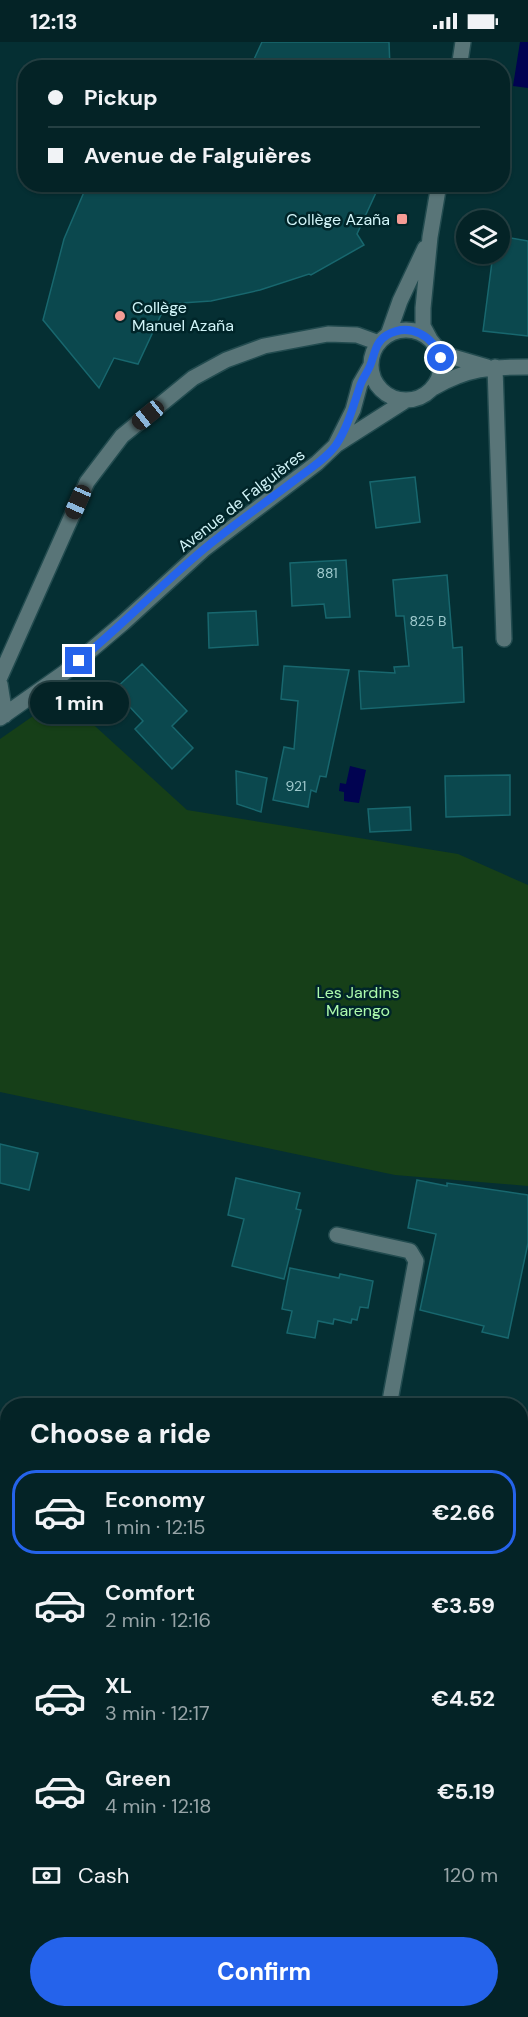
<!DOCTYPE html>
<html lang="en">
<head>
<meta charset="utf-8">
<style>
	body { margin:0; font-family:"DM Sans",sans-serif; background:#0d2b2e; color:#f1f3f6; height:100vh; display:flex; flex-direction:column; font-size:22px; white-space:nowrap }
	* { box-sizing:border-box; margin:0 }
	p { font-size:20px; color:#97a4a7 }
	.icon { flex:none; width:33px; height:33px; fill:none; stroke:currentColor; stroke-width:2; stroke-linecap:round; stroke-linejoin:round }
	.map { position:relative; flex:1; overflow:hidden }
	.panel { position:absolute; left:0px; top:1356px; width:528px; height:620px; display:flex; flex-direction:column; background:#042326; border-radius:24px 24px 0 0; box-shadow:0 2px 4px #0004,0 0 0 2px #254043 }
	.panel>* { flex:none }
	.hud { position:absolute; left:18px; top:18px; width:492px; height:132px; border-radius:24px; box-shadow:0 2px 4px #0004,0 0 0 2px #254043; display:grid; align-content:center; height:132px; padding:0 30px; background:#042326 }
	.buttons { position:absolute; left:456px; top:168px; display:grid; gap:12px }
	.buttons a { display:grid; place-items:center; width:54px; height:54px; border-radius:50%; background:#042326; box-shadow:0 2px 4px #0004,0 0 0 2px #254043; font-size:30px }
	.end { position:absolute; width:27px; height:27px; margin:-14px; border:8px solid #2563eb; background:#fff; box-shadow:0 0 0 3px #fff }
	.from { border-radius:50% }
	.bubble { position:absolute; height:42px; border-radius:21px; background:#042326; box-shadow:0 2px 4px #0004,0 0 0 2px #254043; font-size:20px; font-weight:700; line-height:42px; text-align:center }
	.car { position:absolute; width:18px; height:36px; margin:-18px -9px; border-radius:8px; box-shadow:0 0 4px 2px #0007; background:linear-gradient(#222 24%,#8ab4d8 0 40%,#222 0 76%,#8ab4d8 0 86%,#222 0) }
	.hud b { display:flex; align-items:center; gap:21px; height:57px; font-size:22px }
	.hud b+b { border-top:2px solid #254043 }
	.hud i { width:15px; height:15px; background:#f1f3f6 }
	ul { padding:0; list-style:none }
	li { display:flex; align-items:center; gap:18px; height:84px; margin:0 12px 9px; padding:0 18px; border:3px solid transparent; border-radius:24px }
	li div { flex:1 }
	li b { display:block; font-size:22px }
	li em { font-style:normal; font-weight:700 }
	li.current { border-color:#2563eb }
	li>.icon { width:54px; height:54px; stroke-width:1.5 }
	h2 { padding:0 30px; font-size:27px; line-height:72px }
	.pay { display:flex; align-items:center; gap:15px; height:66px; padding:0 30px; font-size:22px }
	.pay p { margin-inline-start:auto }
	.action { display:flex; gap:12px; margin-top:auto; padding:12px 30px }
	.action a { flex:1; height:69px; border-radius:36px; background:#2563eb; color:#fff; font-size:24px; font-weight:700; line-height:69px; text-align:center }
	.status { display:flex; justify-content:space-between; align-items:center; height:42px; padding:0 30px; background:#042326; direction:ltr }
	.status svg { height:16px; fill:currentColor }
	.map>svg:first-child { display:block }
</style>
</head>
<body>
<div class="status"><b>12:13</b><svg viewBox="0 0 49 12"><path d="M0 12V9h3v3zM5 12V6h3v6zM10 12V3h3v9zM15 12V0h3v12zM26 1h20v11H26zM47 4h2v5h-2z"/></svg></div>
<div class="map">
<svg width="528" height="1975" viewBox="0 0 528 1975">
	<rect width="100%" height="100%" fill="#052f33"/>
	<path fill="#163f18" d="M 62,654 L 187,768 L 458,812 L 528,843 L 528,1144 L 395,1133 L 0,1050 L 0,697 Z"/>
	<path fill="#010351" d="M 520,0 L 528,0 L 528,46 L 513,44 Z
		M 350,724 L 366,728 L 359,761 L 344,759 L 344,750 L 339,749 L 340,741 L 346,742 Z"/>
	<path fill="#0b484e" stroke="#18676e" stroke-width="1.5" d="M 262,0 L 389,0 L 390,26 L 250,26 Z
		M 219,142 L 380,142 L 357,192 L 364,203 L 311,233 L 309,232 L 260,248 L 211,259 L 166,262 L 138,322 L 114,316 L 99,346 L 43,278 L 64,197 L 87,143 L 220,148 Z
		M 500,194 L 528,199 L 528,294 L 483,289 L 493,212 L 500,212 Z
		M 415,435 L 420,480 L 376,486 L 370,440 Z
		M 346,518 L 350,575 L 326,576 L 324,562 L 292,564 L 290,521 Z
		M 447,533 L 453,606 L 462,605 L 464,660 L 361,667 L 359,629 L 395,631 L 394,625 L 409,624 L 404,574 L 396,574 L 393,538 Z
		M 256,569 L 258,603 L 209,606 L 208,571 Z
		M 142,622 L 187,669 L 172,684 L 193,706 L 172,727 L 135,687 L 143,679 L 114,648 Z
		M 284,624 L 349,628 L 326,735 L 320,734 L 316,750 L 311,748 L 308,765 L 273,758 L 284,705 L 294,707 L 298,659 L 281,657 Z
		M 236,729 L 267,736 L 261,770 L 237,762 Z
		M 510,733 L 510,773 L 446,775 L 445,734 Z
		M 410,765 L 411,788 L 370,790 L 368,767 Z
		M 0,1102 L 38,1111 L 29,1148 L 0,1141 Z
		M 236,1136 L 300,1151 L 296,1167 L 301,1168 L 284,1237 L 232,1224 L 244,1177 L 228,1173 Z
		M 417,1138 L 447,1144 L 447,1141 L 528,1153 L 528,1201 L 508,1296 L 482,1290 L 484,1284 L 420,1268 L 436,1192 L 408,1186 Z
		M 290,1226 L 339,1236 L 340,1232 L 373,1239 L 368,1266 L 360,1265 L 357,1278 L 352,1277 L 351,1281 L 334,1277 L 333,1282 L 318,1279 L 315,1296 L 287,1291 L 292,1269 L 282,1267 Z"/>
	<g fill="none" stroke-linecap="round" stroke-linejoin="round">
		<defs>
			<path id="minor" d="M 459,26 L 463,0
				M371 323a35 35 0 1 1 70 0a35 35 0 1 1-70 0Z
				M 388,293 L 400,259 L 425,206
				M 430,297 L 423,284 L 423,266 L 430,195 L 439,142
				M 437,306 L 446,313 L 487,325
				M 495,325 L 504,597
				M 433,346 C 468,326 489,325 528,325
				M 336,402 L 353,368 L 360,342 L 371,323
				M 0,635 L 87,440 L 122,394 L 193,336 L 226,318 L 264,304 L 328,292 L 357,293 L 379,301
				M 0,642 L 5,673
				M 0,676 L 64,631 L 123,581 L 204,507 L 317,421 L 336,403 L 405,359
				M 337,1193 L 410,1209 L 416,1219 L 389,1364
				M 0,1460 L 8,1461
				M 520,1545 L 528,1545
				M 0,1712 L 8,1715
				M 520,1927 L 528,1931"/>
		</defs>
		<use href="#minor" stroke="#224b4f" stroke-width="18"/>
		<use href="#minor" stroke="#597578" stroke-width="15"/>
	</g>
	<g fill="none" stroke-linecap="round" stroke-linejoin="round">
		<path stroke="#2563eb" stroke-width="8" d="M 79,619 C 122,583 161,543 204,507 C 233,483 265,461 295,438 C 308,428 326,417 336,403 C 348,385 353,364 360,344 C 362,337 367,331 370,324 C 375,312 375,300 387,293 C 410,280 433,294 441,316"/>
	</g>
	<g fill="#f59c95" stroke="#002529" stroke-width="2">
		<rect x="396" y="171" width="12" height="12" rx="3"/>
		<circle cx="120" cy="274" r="6"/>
	</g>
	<g text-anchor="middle" stroke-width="5" stroke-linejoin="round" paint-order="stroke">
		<g font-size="14" fill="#a0cace">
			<text x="327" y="536">881</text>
			<text x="428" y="584">825 B</text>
			<text x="296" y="749">921</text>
		</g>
		<g font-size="16" fill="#d2f5f9" stroke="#002529" text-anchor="end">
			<text x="390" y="183">Collège Azaña</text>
			<text x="132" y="271" text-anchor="start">Collège<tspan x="132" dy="18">Manuel Azaña</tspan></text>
		</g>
		<g font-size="16" fill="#d2f5f9" stroke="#002529">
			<text transform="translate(241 458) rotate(-38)" y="6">Avenue de Falguières</text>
		</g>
		<g font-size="16" fill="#adfbad" stroke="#002529">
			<text x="358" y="956">Les Jardins<tspan x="358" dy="18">Marengo</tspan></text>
		</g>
	</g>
</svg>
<div class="buttons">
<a><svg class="icon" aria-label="layers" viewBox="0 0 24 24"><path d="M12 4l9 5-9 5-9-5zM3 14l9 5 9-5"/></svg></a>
</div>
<i class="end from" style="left:441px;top:316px"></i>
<i class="end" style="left:79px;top:619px"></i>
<div class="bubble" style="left:30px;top:640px;width:99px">1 min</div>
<i class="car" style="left:148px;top:373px;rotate:231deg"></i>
<i class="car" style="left:78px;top:460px;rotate:204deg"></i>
<div class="hud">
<b><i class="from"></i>Pickup</b>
<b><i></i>Avenue de Falguières</b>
</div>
<section class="panel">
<h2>Choose a ride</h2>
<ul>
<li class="current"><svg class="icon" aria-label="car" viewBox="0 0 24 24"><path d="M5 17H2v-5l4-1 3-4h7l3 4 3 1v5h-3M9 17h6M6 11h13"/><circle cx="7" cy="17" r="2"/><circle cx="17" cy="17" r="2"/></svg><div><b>Economy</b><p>1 min · 12:15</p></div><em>€2.66</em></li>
<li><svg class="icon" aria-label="car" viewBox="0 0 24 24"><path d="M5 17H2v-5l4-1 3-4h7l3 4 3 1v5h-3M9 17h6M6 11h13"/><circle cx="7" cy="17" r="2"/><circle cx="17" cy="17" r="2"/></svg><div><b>Comfort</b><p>2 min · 12:16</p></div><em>€3.59</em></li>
<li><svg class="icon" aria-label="car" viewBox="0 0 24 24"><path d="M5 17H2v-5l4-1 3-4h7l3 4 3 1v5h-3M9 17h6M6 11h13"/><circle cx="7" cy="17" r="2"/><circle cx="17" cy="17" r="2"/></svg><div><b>XL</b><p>3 min · 12:17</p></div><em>€4.52</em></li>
<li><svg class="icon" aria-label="car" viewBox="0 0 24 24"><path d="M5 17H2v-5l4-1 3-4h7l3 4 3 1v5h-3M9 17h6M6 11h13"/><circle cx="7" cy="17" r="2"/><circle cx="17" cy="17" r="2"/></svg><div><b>Green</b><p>4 min · 12:18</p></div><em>€5.19</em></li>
</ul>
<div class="pay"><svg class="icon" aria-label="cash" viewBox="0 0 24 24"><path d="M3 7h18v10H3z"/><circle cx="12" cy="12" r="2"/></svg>Cash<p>120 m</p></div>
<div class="action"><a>Confirm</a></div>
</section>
</div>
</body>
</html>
